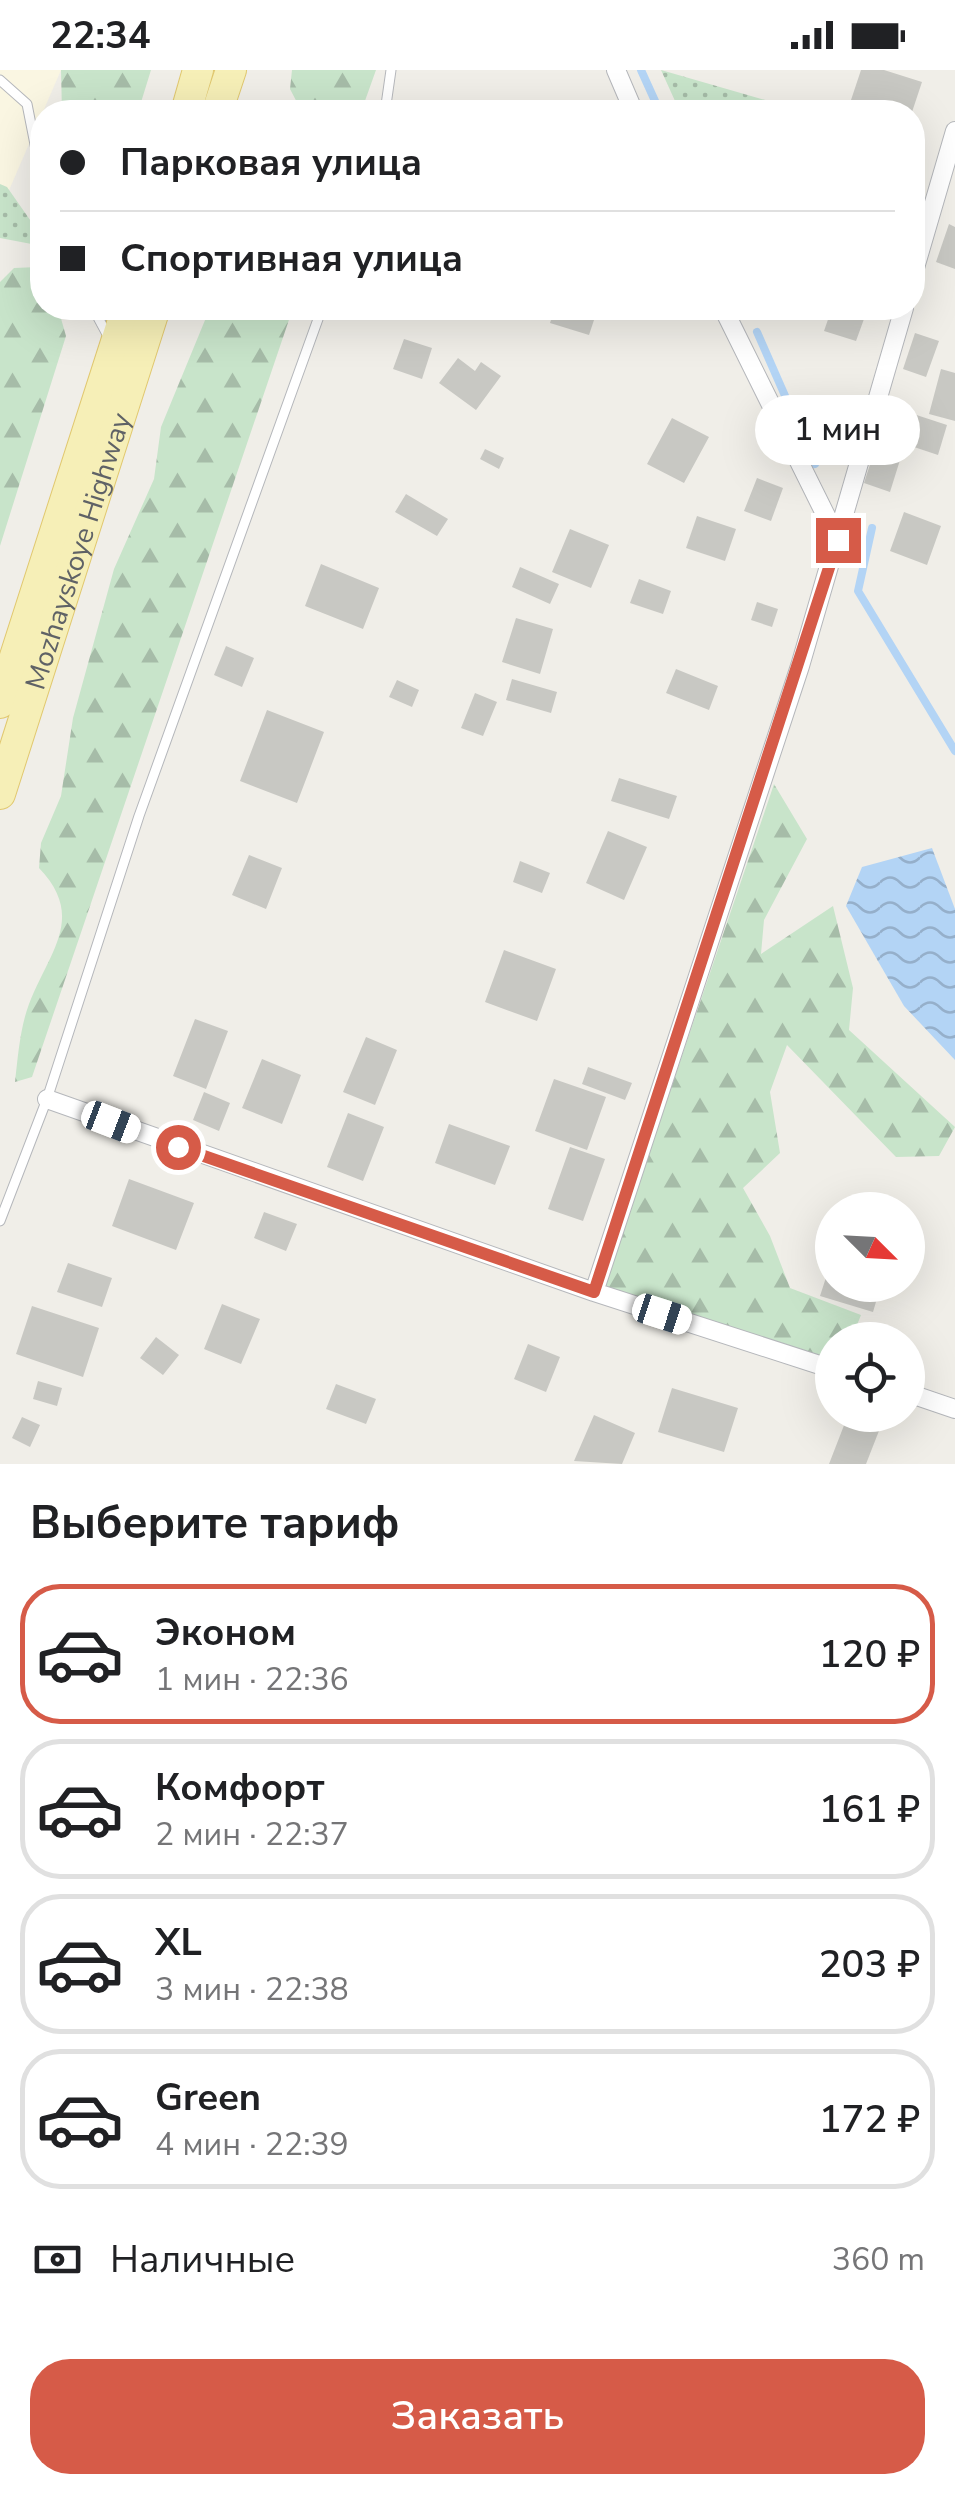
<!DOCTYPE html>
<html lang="ru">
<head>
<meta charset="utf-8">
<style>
	body { margin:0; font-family:"Nunito Sans",sans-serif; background:#f2f2f2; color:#202124; height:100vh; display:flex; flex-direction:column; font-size:38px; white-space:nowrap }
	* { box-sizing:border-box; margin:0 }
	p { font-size:32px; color:#757577 }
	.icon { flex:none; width:55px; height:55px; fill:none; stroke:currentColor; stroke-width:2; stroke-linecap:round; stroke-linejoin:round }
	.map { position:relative; height:1394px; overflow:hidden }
	.panel { display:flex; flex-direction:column; background:#fff; flex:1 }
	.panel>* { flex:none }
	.banner { position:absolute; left:30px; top:30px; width:895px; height:220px; border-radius:40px; box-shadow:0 10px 40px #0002; display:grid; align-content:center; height:220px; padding:0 30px; background:#fff }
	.needle { width:65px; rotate:114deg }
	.controls { position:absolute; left:815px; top:1122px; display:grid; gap:20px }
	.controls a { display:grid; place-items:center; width:110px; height:110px; border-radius:50%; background:#fff; box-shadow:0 10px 40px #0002; font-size:50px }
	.end { position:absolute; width:45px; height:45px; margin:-22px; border:12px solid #d65b48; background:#fff; box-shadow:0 0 0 5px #fff }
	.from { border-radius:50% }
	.bubble { position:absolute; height:70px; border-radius:35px; background:#fff; box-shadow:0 10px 40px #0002; font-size:32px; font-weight:600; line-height:70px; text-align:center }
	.car { position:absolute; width:30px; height:60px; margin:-30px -15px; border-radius:12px; box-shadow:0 0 8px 2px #0007; background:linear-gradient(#fff 24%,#345 0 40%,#fff 0 76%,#345 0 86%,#fff 0) }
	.banner b { display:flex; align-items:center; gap:35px; height:95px; font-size:38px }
	.banner b+b { border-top:2px solid #e0e0e0 }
	.banner i { width:25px; height:25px; background:#202124 }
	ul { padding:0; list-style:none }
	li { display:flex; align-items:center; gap:30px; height:140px; margin:0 20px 15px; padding:0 10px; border:5px solid #e0e0e0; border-radius:40px }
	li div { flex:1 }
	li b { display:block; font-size:38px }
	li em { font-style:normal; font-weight:600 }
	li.active { border-color:#d65b48 }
	li>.icon { width:90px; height:90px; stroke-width:1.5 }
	h2 { padding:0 30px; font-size:45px; line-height:120px }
	.pay { display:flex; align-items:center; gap:25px; height:110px; padding:0 30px; font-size:38px }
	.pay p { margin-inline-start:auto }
	.cta { display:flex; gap:20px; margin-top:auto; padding:20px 30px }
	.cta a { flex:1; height:115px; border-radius:40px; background:#d65b48; color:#fff; font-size:40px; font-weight:600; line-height:115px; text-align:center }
	.status { display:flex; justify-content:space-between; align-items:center; height:70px; padding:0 50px; background:#fff; direction:ltr }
	.status svg { height:28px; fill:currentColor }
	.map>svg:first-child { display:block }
</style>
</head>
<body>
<div class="status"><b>22:34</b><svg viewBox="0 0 49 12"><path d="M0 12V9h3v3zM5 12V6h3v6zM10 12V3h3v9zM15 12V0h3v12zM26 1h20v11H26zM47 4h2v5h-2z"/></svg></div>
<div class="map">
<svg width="955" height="1394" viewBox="0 0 955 1394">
	<defs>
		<pattern id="grass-dots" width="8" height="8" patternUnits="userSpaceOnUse" patternTransform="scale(2.5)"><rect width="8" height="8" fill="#c8e4ca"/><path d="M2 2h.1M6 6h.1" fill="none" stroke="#a6bca8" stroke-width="1.8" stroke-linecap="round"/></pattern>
		<pattern id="forest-firs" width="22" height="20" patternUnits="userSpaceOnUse" patternTransform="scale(2.5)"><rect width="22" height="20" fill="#c8e4ca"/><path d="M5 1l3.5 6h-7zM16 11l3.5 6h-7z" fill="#a6bca8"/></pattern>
		<pattern id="water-waves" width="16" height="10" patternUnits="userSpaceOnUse" patternTransform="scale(2.5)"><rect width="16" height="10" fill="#b3d4f5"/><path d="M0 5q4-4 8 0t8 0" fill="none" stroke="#95afca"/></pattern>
	</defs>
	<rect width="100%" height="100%" fill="#f0eee8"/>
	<path fill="#faf6e2" d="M 0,0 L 61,0 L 0,141 Z"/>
	<path fill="url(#grass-dots)" d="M 661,0 L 793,38 L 792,42 L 680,42 Z
		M 0,114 L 7,117 L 42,167 L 42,176 L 0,168 Z"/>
	<path fill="url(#forest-firs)" d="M 61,0 L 151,0 L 138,42 L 62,42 Z
		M 292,0 L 376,0 L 361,42 L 302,42 L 290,19 Z
		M 38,197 L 42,205 L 42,238 L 58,238 L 66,266 L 0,476 L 0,212 L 14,198 Z
		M 210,238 L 293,238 L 32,1007 L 15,1012 C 18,986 20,958 29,934 C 50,881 86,847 39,798 L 41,773 L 61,726 L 73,648 L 114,499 L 154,409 L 161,357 Z
		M 774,714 L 807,769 L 764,850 L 761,884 L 833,836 L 853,918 L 849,960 L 955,1057 L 939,1086 L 896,1087 L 787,975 L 770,1022 L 780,1083 L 743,1118 L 770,1166 L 790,1218 L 861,1245 L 851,1270 L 832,1270 L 832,1295 L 602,1222 Z"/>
	<path fill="url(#water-waves)" d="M 932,778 L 955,839 L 955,990 L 904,936 L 846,836 L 862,797 Z"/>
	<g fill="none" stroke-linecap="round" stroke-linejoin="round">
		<path stroke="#b3d4f5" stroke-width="8" d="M 641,0 L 660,42
			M 757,262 L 815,394
			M 872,458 L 858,521 L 955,681"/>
	</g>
	<path fill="#c8c8c3" d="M 861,0 L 884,0 L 922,12 L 912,42 L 847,42 Z
		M 949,154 L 955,157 L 955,199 L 936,192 Z
		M 406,238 L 432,238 L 428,247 Z
		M 555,238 L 598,238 L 589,265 L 550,253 Z
		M 832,238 L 864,249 L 856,271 L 824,261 Z
		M 915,263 L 939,271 L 926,307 L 903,299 Z
		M 404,269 L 432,278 L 422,309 L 393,299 Z
		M 458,288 L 475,301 L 481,292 L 501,306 L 476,340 L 439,313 Z
		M 941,299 L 955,303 L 955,351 L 929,344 Z
		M 889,336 L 947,355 L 938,385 L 905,374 L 890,422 L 864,413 Z
		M 672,348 L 709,367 L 684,413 L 647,394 Z
		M 485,379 L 504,388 L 499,399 L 480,389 Z
		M 757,408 L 783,418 L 771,451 L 744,441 Z
		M 406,424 L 448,449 L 437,466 L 395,442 Z
		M 904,442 L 941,456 L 927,495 L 890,481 Z
		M 697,446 L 736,459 L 725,491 L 686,478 Z
		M 570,459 L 609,475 L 591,518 L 552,502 Z
		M 321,494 L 379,518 L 363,559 L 305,536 Z
		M 520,497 L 559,514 L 550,534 L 512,517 Z
		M 639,509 L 671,521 L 663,544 L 630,533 Z
		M 757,532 L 778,539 L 772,557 L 751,550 Z
		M 516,548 L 553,559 L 540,604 L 502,592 Z
		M 226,576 L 254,588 L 242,617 L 214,605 Z
		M 676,599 L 718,616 L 709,640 L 666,623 Z
		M 512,609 L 557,622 L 551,643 L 506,630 Z
		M 397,610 L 419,620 L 412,637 L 389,627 Z
		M 475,623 L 497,632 L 483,666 L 461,658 Z
		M 267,640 L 324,662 L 297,733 L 240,711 Z
		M 619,708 L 677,726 L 669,749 L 611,731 Z
		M 608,761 L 647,777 L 624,830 L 586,813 Z
		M 249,785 L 282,798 L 266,839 L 232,825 Z
		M 520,791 L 550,803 L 542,823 L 513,812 Z
		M 504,880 L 556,899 L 537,951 L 485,932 Z
		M 195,949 L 228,961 L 206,1019 L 173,1006 Z
		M 366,967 L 397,980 L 375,1035 L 343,1022 Z
		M 262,989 L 301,1005 L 282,1054 L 242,1038 Z
		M 588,997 L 632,1013 L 625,1030 L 582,1014 Z
		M 554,1009 L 606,1027 L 587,1080 L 535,1061 Z
		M 204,1022 L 230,1033 L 219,1061 L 193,1050 Z
		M 348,1043 L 384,1057 L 363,1111 L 327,1097 Z
		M 449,1054 L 510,1076 L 495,1115 L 435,1093 Z
		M 570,1077 L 605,1089 L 583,1151 L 548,1139 Z
		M 129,1109 L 194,1133 L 176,1180 L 112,1156 Z
		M 264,1142 L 297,1154 L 286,1181 L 254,1168 Z
		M 832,1189 L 832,1215 L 881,1215 L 873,1242 L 820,1226 Z
		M 68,1193 L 112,1208 L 102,1237 L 57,1222 Z
		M 222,1234 L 260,1249 L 241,1294 L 204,1279 Z
		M 32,1236 L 99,1258 L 83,1307 L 16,1284 Z
		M 156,1267 L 179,1285 L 163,1305 L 140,1288 Z
		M 528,1274 L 560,1287 L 546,1322 L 514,1309 Z
		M 38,1311 L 62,1318 L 57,1336 L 33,1329 Z
		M 336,1314 L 376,1329 L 366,1354 L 326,1339 Z
		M 672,1318 L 738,1338 L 724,1382 L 658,1362 Z
		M 594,1345 L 635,1363 L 622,1394 L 574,1391 Z
		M 848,1345 L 884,1348 L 866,1394 L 829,1394 Z
		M 22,1347 L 40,1355 L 30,1377 L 12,1368 Z"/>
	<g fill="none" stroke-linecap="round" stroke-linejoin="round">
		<defs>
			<path id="service" d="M 0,10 L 27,34 L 42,110
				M 385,42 L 391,0
				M 93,238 L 108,266
				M 0,1151 L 47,1029 L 139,746 L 322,238"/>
			<path id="minor" d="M 616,0 L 634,42
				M 912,208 L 955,61
				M 723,238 L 838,470
				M 47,1029 L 594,1222 L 832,1299
				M 594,1222 L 800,596 L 904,238
				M 908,1323 L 955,1339"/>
			<g id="primary">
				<path d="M 186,42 L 198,0"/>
				<path d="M 217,42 L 231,0"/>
				<path d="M 0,633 L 127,238"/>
				<path id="s1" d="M 0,724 L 155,238"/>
			</g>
		</defs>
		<use href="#service" stroke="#b5b7bb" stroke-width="11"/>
		<use href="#minor" stroke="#b5b7bb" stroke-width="20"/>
		<use href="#primary" stroke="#e1c86f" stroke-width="32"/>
		<use href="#service" stroke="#fff" stroke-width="9"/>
		<use href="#minor" stroke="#fff" stroke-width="18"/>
		<use href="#primary" stroke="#f6efb7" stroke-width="30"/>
	</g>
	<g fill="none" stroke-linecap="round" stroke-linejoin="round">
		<path stroke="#d65b48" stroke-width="12" d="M 178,1077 L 594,1222 L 838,470"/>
	</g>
	<g text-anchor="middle" stroke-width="8" stroke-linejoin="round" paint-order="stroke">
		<g font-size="28" fill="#5f6266" stroke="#fff">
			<text dy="10" stroke="none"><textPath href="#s1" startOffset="255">Mozhayskoye Highway</textPath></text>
		</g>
	</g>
</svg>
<div class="controls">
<a><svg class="needle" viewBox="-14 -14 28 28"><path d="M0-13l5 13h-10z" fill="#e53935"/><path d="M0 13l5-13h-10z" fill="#757577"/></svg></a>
<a><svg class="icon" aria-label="locate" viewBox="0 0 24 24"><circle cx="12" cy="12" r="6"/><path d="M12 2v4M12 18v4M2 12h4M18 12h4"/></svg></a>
</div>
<i class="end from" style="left:178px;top:1077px"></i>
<i class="end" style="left:838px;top:470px"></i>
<div class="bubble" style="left:755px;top:325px;width:165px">1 мин</div>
<i class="car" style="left:111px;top:1052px;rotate:111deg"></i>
<i class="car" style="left:662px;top:1244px;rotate:108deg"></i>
<div class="banner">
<b><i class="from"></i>Парковая улица</b>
<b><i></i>Спортивная улица</b>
</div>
</div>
<section class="panel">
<h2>Выберите тариф</h2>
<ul>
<li class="active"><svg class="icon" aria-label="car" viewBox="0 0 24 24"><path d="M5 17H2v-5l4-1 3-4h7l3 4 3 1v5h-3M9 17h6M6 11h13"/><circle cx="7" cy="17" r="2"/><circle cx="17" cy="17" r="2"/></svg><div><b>Эконом</b><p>1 мин · 22:36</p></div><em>120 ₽</em></li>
<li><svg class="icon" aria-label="car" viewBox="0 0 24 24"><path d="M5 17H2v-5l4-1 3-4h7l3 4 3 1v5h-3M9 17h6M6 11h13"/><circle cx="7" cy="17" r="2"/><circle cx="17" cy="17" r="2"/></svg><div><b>Комфорт</b><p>2 мин · 22:37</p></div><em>161 ₽</em></li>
<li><svg class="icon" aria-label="car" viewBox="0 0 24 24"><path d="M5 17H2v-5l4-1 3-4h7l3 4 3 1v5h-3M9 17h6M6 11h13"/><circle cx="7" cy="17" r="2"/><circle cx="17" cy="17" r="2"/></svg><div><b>XL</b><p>3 мин · 22:38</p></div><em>203 ₽</em></li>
<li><svg class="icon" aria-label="car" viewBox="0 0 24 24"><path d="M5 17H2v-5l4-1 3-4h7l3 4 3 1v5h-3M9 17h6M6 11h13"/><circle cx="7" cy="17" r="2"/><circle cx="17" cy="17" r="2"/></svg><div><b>Green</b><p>4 мин · 22:39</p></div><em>172 ₽</em></li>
</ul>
<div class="pay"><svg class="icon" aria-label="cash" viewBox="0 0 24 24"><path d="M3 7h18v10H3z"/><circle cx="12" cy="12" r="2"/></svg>Наличные<p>360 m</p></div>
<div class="cta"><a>Заказать</a></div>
</section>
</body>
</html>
